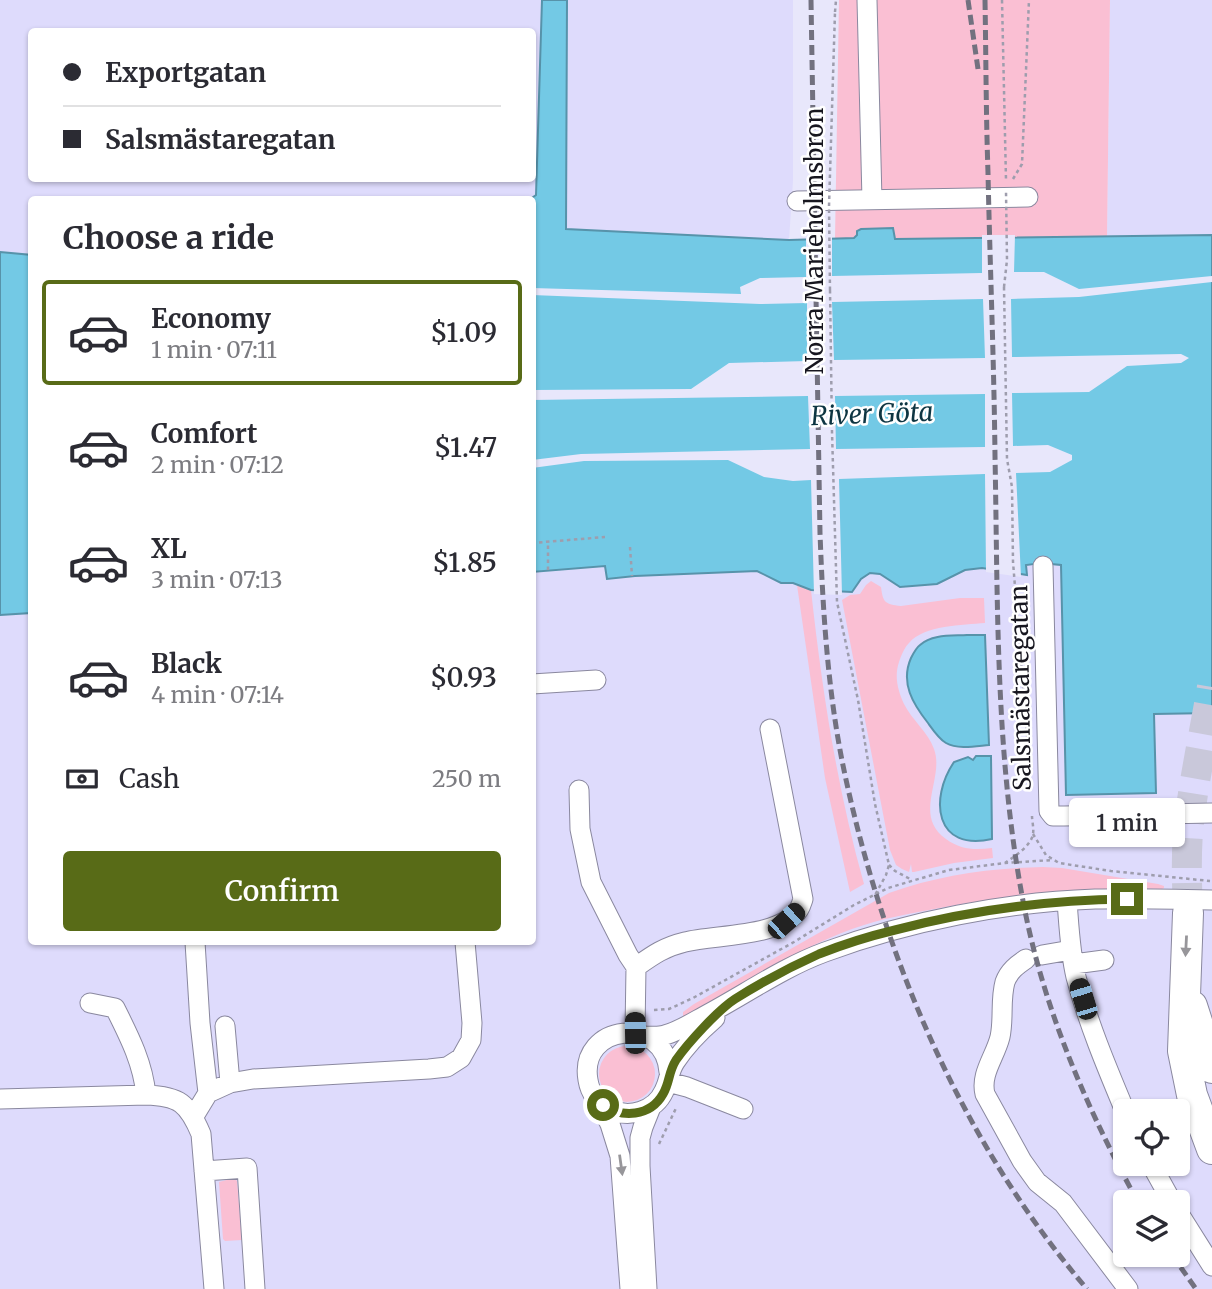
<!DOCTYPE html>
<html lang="en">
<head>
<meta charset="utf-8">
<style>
	body { margin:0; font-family:Merriweather,serif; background:#f2f2f3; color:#2b2b33; height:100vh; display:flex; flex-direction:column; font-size:26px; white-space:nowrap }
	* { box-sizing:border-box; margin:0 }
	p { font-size:23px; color:#7c7c81 }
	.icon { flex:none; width:38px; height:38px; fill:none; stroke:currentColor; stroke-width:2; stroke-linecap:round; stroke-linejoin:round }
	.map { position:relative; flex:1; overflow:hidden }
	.details { position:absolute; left:28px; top:196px; width:508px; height:749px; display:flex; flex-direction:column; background:#fff; border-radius:7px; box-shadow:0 2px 5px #0004 }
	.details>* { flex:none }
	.top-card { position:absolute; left:28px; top:28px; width:508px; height:154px; border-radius:7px; box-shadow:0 2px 5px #0004; display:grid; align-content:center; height:154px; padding:0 35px; background:#fff }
	.controls { position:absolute; left:1113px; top:1099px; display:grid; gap:14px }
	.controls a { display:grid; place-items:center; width:77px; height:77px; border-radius:7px; background:#fff; box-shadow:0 2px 5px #0004; font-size:35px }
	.end { position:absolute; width:32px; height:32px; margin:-16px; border:9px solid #586b17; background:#fff; box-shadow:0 0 0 4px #fff }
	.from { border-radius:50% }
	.bubble { position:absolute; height:49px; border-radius:7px; background:#fff; box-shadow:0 2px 5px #0004; font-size:23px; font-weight:600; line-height:49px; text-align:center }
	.car { position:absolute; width:21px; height:42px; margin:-21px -10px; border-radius:9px; box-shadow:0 0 5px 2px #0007; background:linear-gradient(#222 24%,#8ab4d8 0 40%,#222 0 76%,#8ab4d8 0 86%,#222 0) }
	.top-card b { display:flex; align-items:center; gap:24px; height:66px; font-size:26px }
	.top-card b+b { border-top:2px solid #e1e1e2 }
	.top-card i { width:18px; height:18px; background:#2b2b33 }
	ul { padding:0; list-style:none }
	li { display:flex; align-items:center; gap:21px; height:105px; margin:0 14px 10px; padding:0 21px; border:4px solid transparent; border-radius:7px }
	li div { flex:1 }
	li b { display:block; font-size:26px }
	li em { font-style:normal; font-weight:600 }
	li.on { border-color:#586b17 }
	li>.icon { width:63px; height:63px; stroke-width:1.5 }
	h2 { padding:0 35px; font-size:32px; line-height:84px }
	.pay { display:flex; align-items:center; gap:18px; height:77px; padding:0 35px; font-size:26px }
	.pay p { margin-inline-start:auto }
	.cta { display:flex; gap:14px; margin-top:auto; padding:14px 35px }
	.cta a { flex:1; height:80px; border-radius:7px; background:#586b17; color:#fff; font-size:28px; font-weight:600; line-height:80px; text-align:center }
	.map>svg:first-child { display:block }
</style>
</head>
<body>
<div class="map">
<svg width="1212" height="1289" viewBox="0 0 1212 1289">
	<rect width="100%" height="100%" fill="#e8e7fb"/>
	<path fill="#dedbfc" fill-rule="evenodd" d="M 0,0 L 542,0 L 536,195 L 529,200 L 32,200 L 31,255 L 0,252 ZM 32,32 L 532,32 L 532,178 L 32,178 Z
		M 567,0 L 793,0 L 793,181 L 789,240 L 565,229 Z
		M 1110,0 L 1212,0 L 1212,235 L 1107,237 Z
		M 1049,562 L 1051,564 L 1061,565 L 1066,795 L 1154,714 L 1212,713 L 1212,1289 L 0,1289 L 0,615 L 31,613 L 32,942 L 532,942 L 532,572 L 605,566 L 608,579 L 635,576 L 757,571 L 781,583 L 793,583 L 861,579 L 870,573 L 880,574 L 900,587 L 937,584 L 965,570 L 982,568 L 1027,575 L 1026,565 ZM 1125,1111 L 1178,1111 L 1178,1164 L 1125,1164 ZM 1125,1202 L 1178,1202 L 1178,1255 L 1125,1255 Z"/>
	<path fill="#fabfd3" d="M 839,0 L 1110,0 L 1107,237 L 894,239 L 893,228 L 858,235 L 855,238 L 835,239 Z
		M 871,581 L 881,587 C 883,603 885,604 901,606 L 960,598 L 984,598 L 985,623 C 963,625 924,625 909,643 C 904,648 901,656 899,662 C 894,677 898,691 904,704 C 912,720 928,732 934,749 C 945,778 912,815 946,839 C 961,850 975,850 992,848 L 993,858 L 954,863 L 914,872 L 912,872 L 911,864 L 909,872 L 902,869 L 896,865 L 890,850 L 842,600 L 850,595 L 860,594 L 866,585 Z
		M 797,585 L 811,590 C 822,690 837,788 864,884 L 850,892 L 825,778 Z
		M 1043,867 L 1062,868 L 1158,884 L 1164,886 L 1164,888 L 1162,889 C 1089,887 1017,894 945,907 C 913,913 882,918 852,929 C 791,952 738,986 683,1019 L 683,1012 L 694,1004 L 889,893 C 939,875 990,868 1043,867 Z
		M599 1074a28 28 0 1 1 56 0a28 28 0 1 1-56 0Z
		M 234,1178 L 237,1181 L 242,1240 L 225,1241 L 223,1239 L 219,1182 Z"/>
	<path fill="#73c9e5" stroke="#5793aa" stroke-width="2" d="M 542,0 L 567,0 L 566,229 L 789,240 L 854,238 L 857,235 L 857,231 L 861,229 L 893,228 L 895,239 L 1212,235 L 1212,713 L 1154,714 L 1156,793 L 1066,795 L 1061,565 L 1051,564 L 1049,562 L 1026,565 L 1027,575 L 982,568 L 965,570 L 937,584 L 900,587 L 880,574 L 870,573 L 861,579 L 852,592 L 811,590 L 793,583 L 781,583 L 757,571 L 635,576 L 607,579 L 605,566 L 532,572 L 532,200 L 529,200 L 536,195 Z
		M 0,252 L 32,255 L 31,613 L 0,615 Z
		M 967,635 L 985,635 L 989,745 C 977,746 958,750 946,743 C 939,739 933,730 928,723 C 913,704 900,683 911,658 C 913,654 916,648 920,645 C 932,634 952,636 967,635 Z
		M 976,756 L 991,756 L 992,839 C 935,852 929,799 954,762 L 968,757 L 973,760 Z"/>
	<path fill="#e8e7fb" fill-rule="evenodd" d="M 982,235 L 1015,235 L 1014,272 L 1044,272 L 1079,289 L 1212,276 L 1212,282 L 1079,297 L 1011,299 L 1012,357 L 1181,354 L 1189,358 L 1181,363 L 1127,366 L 1089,392 L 1012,393 L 1013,446 L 1048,445 L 1072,455 L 1072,460 L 1050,472 L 1016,473 L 1021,577 L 986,572 L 985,474 L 839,479 L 842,595 L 814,594 L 811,480 L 793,481 L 764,477 L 728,460 L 584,461 L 532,468 L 532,460 L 581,454 L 810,449 L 808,396 L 532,400 L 532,390 L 691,389 L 729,363 L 807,361 L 807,303 L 760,304 L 532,295 L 532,288 L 741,294 L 740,287 L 760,278 L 806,277 L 806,236 L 832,236 L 832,276 L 982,273 ZM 983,299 L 985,358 L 834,360 L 832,302 ZM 985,394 L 985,447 L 836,449 L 835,396 Z"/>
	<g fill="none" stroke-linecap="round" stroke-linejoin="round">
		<path stroke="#c9c8da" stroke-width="30" stroke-dasharray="30 15" stroke-linecap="butt" d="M 1188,913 C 1187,886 1186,859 1188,832 C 1193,783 1204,735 1212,687"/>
		<defs>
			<path id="minor" d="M 867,0 L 872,200
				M 797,201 L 1028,197
				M 1043,566 L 1049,811 L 1053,816 L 1064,816 L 1212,813
				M 532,684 L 596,680
				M 579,790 L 580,829 L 591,882 L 628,955 L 636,967 L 635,1033
				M 1067,901 C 1069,926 1070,952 1076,977 C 1088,1023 1107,1068 1125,1111
				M 195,942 L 200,1023 L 208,1093
				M 1042,955 L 1071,950
				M 1026,959 C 1017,965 1009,971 1005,982 C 1000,1000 1004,1019 1000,1037 C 995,1057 980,1074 985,1094 L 1022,1161 L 1037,1182 L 1063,1203 L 1128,1289
				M 1074,964 L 1104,960
				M 636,967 C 653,955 664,947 685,942 C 716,934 780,938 799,909 C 801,906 802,902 803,899 L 770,729
				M 90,1003 L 115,1008 C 129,1036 143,1063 146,1095
				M 225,1026 L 230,1083
				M 644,1036 C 651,1036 659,1037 665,1035 C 680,1031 695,1021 708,1014 C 747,993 784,967 825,952 C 909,921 1006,902 1095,899 C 1134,898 1173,899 1212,900
				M 669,1072 C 665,1014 578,1024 588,1080 C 590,1093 598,1104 610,1109 C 629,1119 655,1111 664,1091 C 670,1080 668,1073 675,1062 C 686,1045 700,1031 715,1018
				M 668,1082 L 687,1087 L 743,1109
				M 0,1099 L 146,1095 C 179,1096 188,1103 201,1134 L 214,1289
				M 599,1102 L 610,1124 L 620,1156 L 630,1289
				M 194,1116 L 208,1093 L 230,1083 L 253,1079 L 429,1069 L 447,1067 L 461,1058 L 471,1040 L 472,1023 L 465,942
				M 1151,1164 L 1172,1202
				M 204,1171 L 247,1168 L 255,1289
				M 1178,1212 L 1212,1266
				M 647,1289 L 640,1166 L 640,1138 L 643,1127 L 651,1107"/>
			<path id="highway" d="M 1188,913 L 1183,1051 L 1192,1095 L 1212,1149
				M 1192,1006 L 1212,1068"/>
		</defs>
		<use href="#minor" stroke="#8a889f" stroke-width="21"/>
		<use href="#highway" stroke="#8a889f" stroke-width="32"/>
		<path stroke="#9e9dad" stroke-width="2.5" stroke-dasharray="3.5 3.5" stroke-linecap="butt" d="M 1002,0 L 1006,180
			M 835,12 L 836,0
			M 1013,179 L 1022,164 L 1029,0
			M 1004,287 L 1007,459 L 1012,487 L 1013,562 L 1029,760
			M 830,290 L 832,432 L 837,602 L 858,700 L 875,804 L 889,865 L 886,875 L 875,895
			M 532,543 L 605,537
			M 630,547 L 632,576
			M 548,570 L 548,542
			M 1033,834 L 1046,855 L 1059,863 L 1111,871 L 1210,881
			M 1005,863 C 1015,856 1031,846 1033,834 C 1034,828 1032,821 1032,816
			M 889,865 L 895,871 L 912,880
			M 654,1010 L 669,1009 L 693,998 L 794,942 L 854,905 L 888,888 L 949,870 L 1005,863 L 1053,860
			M 659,1144 L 677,1106"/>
		<use href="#minor" stroke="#fff" stroke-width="19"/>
		<use href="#highway" stroke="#fff" stroke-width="30"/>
		<path stroke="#72717f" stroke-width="5" stroke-dasharray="10 5" stroke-linecap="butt" d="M 811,0 L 820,533 C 823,614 828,696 845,775 C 885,961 963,1144 1087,1289
			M 968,0 L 978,69
			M 985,0 C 986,58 986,115 988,173 C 990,267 994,361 995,456 C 998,609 995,765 1026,916 C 1047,1017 1089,1113 1138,1202
			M 1172,1255 L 1196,1289"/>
		<path stroke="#9e9dad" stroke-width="2.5" stroke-dasharray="3.5 3.5" stroke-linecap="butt" d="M 1004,287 L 1007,260 L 1006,191
			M 830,290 L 829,206 L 835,12"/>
	</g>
	<defs><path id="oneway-solid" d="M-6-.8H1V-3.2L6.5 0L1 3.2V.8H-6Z" transform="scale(1.75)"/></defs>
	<g fill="#97969a">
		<use href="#oneway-solid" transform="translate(1186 946) rotate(93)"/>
		<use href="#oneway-solid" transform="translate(621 1165) rotate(82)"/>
	</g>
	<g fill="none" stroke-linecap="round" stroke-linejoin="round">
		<path stroke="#586b17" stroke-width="9" d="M 603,1105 C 622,1118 650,1117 663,1094 C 670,1082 668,1073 676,1060 C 688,1043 718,1010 735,999 C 762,982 790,967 819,954 C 844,944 870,936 895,930 C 971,910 1049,900 1127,899"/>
	</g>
	<g text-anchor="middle" stroke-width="5" stroke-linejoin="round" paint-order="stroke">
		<g font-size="24" fill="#17161f" stroke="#fff">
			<text transform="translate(815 241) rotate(-90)" y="8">Norra Marieholmsbron</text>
			<text transform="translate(1021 688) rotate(-91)" y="8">Salsmästaregatan</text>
		</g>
		<g font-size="26" font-style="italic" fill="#0d3542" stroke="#fff">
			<text transform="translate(872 414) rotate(-2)" y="9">River Göta</text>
		</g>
	</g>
</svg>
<div class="controls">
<a><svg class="icon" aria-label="locate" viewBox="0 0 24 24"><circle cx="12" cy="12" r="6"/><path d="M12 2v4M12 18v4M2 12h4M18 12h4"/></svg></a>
<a><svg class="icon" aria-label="layers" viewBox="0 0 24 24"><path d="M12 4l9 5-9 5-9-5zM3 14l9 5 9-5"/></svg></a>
</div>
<i class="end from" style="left:603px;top:1105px"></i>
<i class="end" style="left:1127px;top:899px"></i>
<div class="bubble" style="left:1069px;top:798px;width:116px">1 min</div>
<i class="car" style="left:786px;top:921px;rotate:48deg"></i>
<i class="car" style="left:1083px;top:999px;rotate:343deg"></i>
<i class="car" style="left:635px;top:1033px;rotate:359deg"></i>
<div class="top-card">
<b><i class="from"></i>Exportgatan</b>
<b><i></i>Salsmästaregatan</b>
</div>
<section class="details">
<h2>Choose a ride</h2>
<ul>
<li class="on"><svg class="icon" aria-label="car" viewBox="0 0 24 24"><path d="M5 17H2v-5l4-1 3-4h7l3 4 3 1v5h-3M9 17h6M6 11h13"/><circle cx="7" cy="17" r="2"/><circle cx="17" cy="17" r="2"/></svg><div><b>Economy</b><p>1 min · 07:11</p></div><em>$1.09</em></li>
<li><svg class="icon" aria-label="car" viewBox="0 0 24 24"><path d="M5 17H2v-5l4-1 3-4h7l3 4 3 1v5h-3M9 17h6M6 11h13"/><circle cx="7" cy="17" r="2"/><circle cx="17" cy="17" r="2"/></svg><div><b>Comfort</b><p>2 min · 07:12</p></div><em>$1.47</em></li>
<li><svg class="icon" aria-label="car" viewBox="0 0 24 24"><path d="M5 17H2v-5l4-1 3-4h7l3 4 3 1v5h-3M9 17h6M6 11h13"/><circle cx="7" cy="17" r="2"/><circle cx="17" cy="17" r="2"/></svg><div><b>XL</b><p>3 min · 07:13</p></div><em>$1.85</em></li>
<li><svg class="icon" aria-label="car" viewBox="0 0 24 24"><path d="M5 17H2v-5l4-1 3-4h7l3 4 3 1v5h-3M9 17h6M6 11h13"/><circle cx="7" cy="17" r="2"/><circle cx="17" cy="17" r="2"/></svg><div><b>Black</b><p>4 min · 07:14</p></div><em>$0.93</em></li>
</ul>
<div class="pay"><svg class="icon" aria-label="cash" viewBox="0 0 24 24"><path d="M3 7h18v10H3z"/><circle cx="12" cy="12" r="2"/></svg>Cash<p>250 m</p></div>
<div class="cta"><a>Confirm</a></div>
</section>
</div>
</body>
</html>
